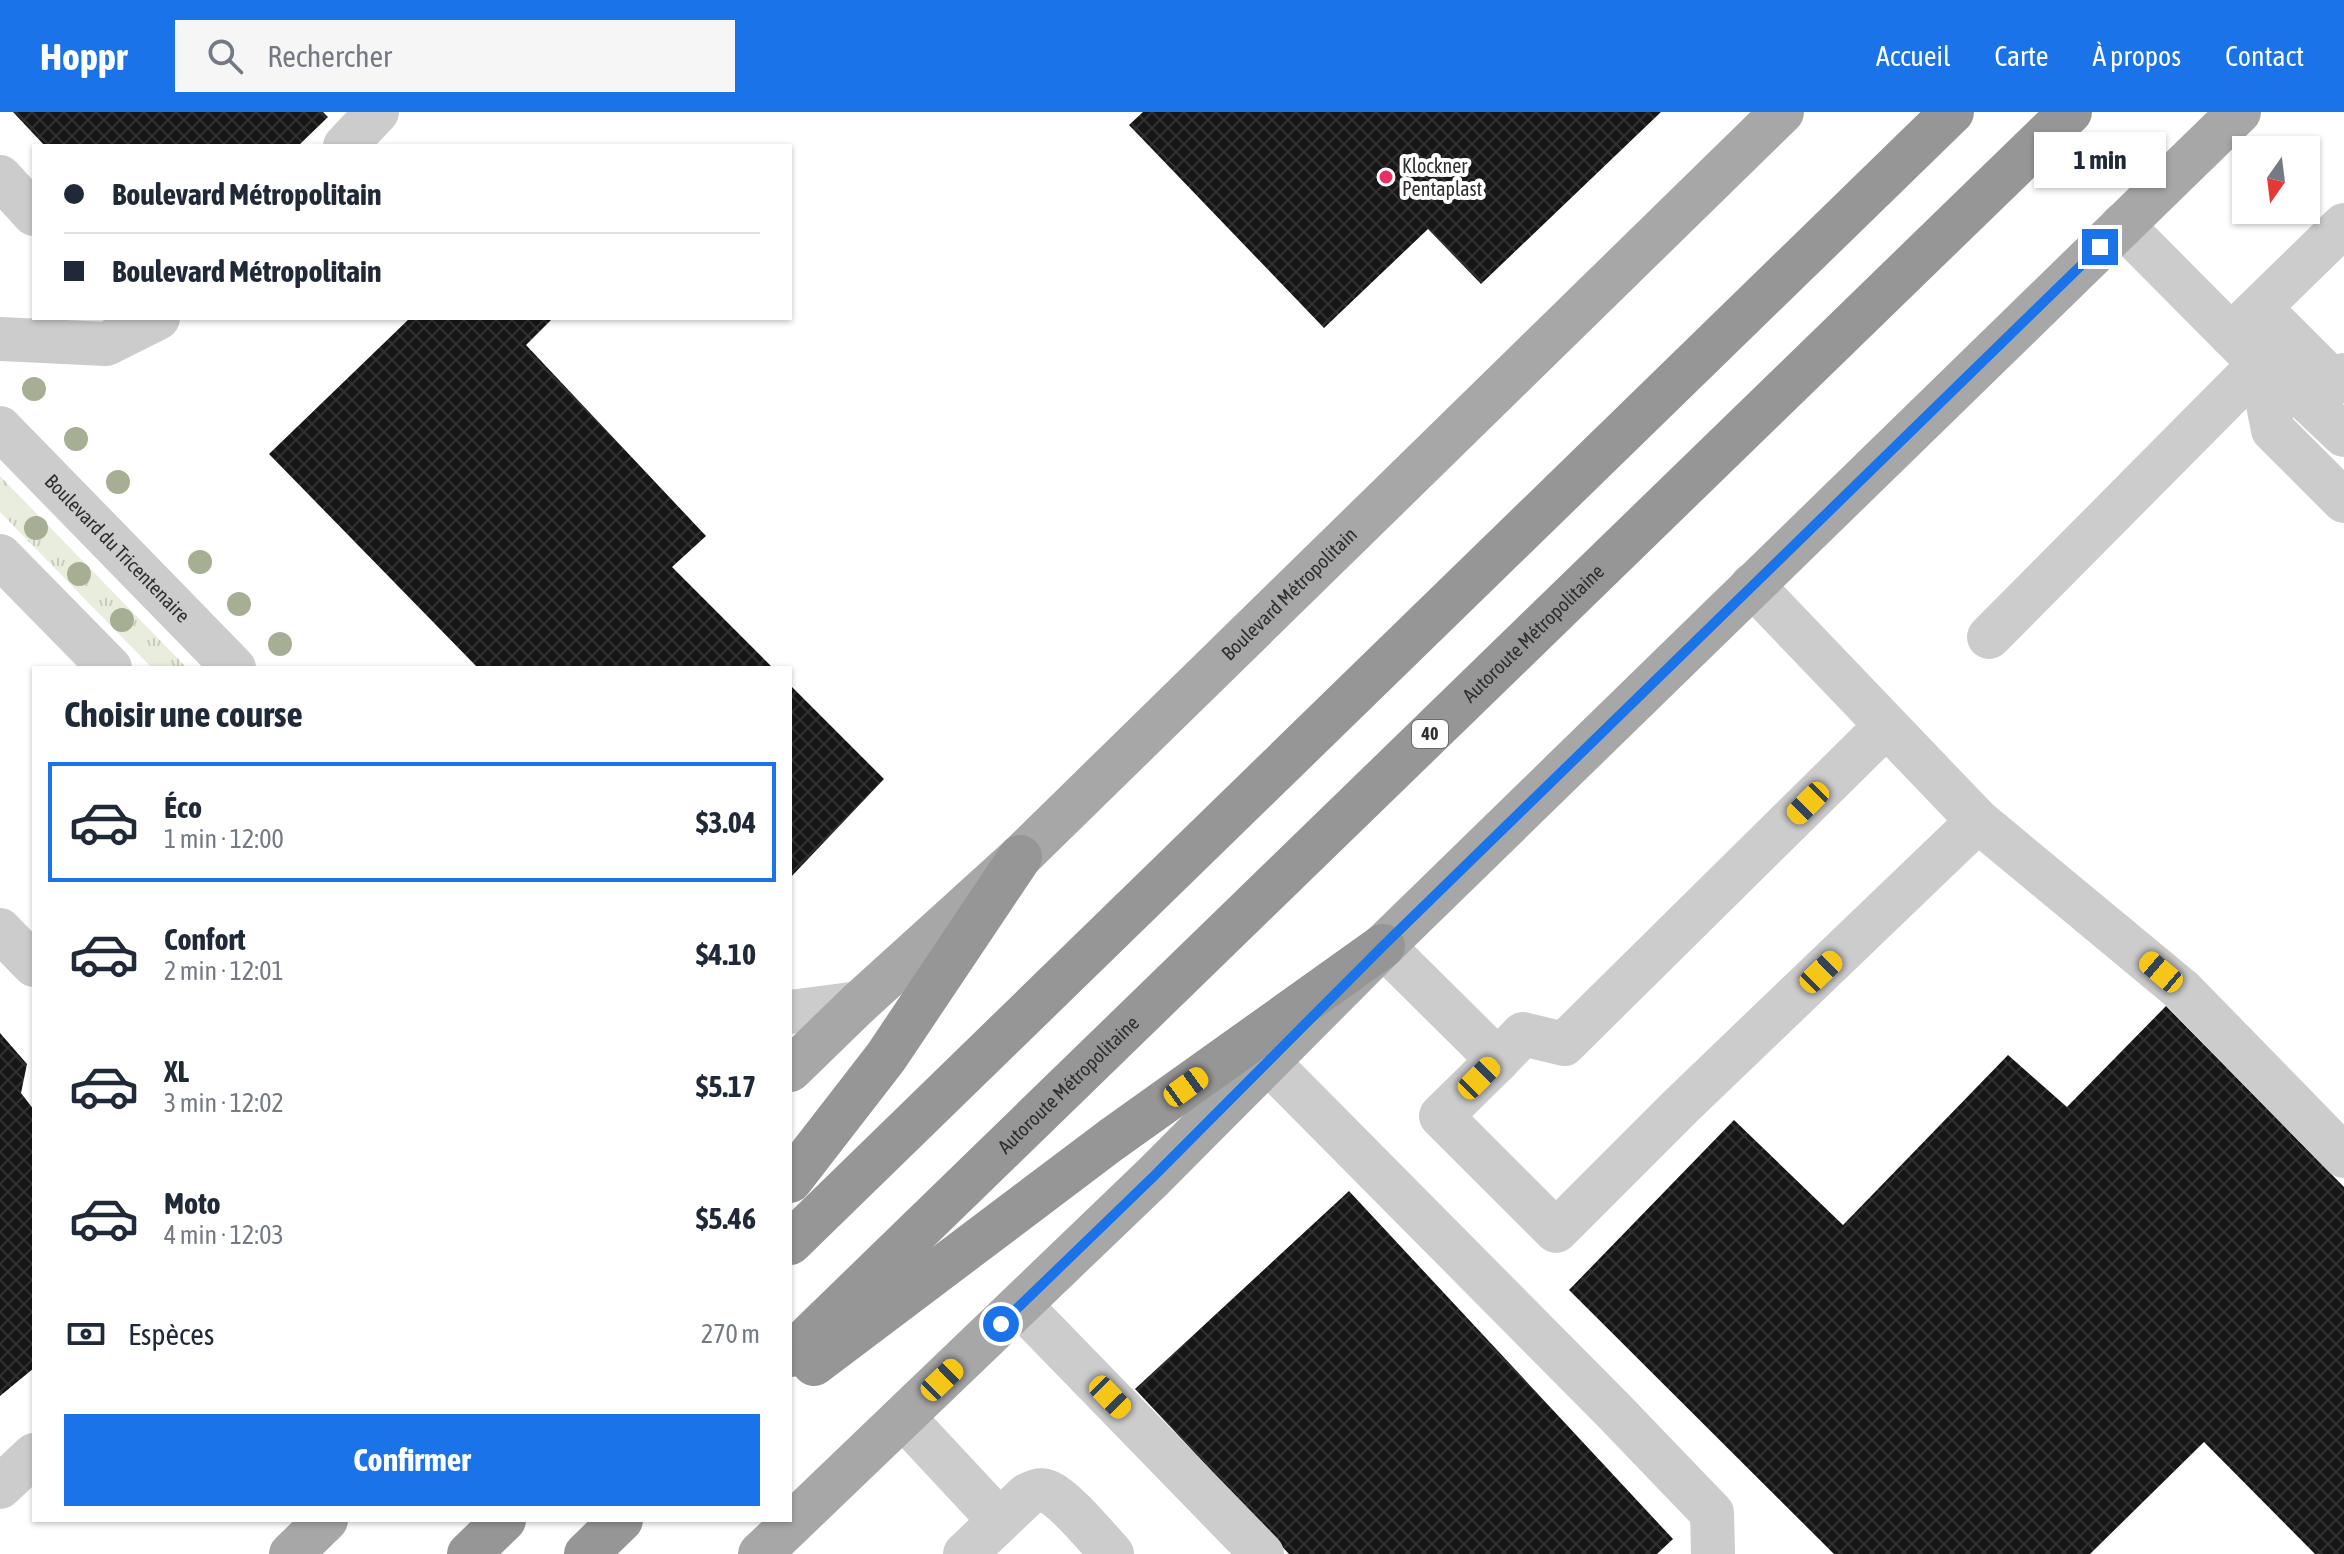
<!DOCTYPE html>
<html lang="fr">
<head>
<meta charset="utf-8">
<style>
	body { margin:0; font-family:"Asap Condensed",sans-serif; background:#f6f6f7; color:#1f2937; height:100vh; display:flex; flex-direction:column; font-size:30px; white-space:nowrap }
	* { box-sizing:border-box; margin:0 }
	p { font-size:26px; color:#747a83 }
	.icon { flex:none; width:44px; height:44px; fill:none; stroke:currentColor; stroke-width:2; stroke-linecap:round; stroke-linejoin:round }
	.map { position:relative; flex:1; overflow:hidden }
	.details { position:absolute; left:32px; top:554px; width:760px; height:856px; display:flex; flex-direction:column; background:#fff; border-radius:0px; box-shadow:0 2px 6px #0004 }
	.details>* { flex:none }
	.top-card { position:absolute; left:32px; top:32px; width:760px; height:176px; border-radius:0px; box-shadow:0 2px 6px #0004; display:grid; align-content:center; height:176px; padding:0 32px; background:#fff }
	.needle { width:52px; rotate:194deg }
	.fabs { position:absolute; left:2232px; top:24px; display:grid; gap:16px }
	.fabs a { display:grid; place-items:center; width:88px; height:88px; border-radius:0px; background:#fff; box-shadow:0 2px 6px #0004; font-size:40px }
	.end { position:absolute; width:36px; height:36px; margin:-18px; border:10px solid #1a73e8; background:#fff; box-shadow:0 0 0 4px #fff }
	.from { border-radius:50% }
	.bubble { position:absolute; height:56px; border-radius:0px; background:#fff; box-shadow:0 2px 6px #0004; font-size:26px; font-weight:700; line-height:56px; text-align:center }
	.car { position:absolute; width:24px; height:48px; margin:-24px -12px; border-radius:10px; box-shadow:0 0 6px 2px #0007; background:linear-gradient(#f5c518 24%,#345 0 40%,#f5c518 0 76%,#345 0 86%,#f5c518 0) }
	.top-card b { display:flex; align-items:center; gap:28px; height:76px; font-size:30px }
	.top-card b+b { border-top:2px solid #e0e1e3 }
	.top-card i { width:20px; height:20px; background:#1f2937 }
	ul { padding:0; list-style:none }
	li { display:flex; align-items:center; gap:24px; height:120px; margin:0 16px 12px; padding:0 16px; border:4px solid transparent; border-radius:0px }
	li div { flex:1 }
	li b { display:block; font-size:30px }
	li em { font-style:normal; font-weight:700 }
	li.on { border-color:#1a73e8 }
	li>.icon { width:72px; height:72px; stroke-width:1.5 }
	h2 { padding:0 32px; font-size:36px; line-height:96px }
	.pay { display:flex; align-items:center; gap:20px; height:88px; padding:0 32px; font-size:30px }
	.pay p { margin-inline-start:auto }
	.action { display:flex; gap:16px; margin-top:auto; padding:16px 32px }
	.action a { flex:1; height:92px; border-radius:0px; background:#1a73e8; color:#fff; font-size:32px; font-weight:700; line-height:92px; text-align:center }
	header { display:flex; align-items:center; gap:48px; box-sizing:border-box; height:112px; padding:0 40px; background:#1a73e8; color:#fff }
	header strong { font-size:38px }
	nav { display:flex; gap:44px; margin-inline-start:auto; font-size:28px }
	.search { width:560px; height:72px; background:#f6f6f7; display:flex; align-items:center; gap:20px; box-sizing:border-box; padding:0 28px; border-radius:0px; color:#747a83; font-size:30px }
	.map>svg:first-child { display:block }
</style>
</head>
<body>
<header>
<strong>Hoppr</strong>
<div class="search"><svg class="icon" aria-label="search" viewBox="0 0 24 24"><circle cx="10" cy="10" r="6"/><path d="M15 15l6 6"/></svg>Rechercher</div>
<nav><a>Accueil</a><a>Carte</a><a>À propos</a><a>Contact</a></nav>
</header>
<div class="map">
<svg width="2344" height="1442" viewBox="0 0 2344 1442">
	<defs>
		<pattern id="grass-tufts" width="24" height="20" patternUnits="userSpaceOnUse" patternTransform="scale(2)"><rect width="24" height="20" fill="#e9eddd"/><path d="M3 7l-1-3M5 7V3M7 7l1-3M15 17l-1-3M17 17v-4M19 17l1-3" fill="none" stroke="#c8ccbe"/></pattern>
		<pattern id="building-cross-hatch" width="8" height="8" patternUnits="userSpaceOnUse" patternTransform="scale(2)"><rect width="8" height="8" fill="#161616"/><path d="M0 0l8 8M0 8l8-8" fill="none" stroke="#303030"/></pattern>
	</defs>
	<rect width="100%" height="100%" fill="#fff"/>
	<path fill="url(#grass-tufts)" d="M 0,364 L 187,556 L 152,556 L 0,400 Z"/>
	<path fill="url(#building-cross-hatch)" d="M 13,0 L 323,0 L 328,5 L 298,34 L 45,34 Z
		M 1143,0 L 1661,0 L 1481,172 L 1428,117 L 1324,216 L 1129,13 Z
		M 410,206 L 553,206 L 526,233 L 706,424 L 672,455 L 773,556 L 478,556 L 269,342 Z
		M 790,573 L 884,667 L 790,766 Z
		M 2166,894 L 2344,1075 L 2344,1442 L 2315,1442 L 2204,1330 L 2090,1442 L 1834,1442 L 1569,1178 L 1734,1008 L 1843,1113 L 2008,943 L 2067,995 Z
		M 0,921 L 27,952 L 21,981 L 34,998 L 34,1256 L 0,1284 Z
		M 1349,1079 L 1673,1427 L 1657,1442 L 1289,1442 L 1135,1277 Z"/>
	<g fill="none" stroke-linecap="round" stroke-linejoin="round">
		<g stroke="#ccc" stroke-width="44">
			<path d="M 345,34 L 377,0"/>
			<path d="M 0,65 L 34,102"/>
			<path d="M 2122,113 L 2260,252 L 2307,288 L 2344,323"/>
			<path d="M 2260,196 L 2335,271 L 2344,263"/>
			<path d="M 2231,223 L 2344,113"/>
			<path d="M 0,227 L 106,232 L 158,206"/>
			<path d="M 2260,252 L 2273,318 L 2344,389"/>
			<path id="s1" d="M 0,316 L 234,556"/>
			<path d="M 0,444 L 110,556"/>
			<path d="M 1989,525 L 2260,252"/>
			<path d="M 1978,709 L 2183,879 L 2344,1044"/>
			<path d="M 0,818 L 34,853"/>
			<path d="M 1383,834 L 1498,948 L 1441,1004 L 1556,1119 L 1680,995 L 1978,709 L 1752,473"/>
			<path d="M 790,900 L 859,891"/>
			<path d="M 1498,948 L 1523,922 L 1564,932 L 1886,614"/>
			<path d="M 1268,950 L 1614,1299 L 1712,1401 L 1713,1442"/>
			<path d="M 1020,1193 L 1262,1442"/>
			<path d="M 903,1305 L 999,1408"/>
			<path d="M 0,1375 L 34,1343"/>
			<path d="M 965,1442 L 1027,1383 C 1033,1380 1038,1377 1046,1379 C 1061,1382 1099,1428 1112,1442"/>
		</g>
		<g stroke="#a7a7a7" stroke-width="44">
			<path id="s2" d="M 790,958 L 859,891 L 1020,745 L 1782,0"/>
			<path d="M 291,1442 L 326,1408"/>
			<path d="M 760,1442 L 1153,1065 L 1383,834 L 2239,0"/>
		</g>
		<g stroke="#969696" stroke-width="44">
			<path d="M 790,1069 L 886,945 L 1020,745"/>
			<path d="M 790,1131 L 1952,0"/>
			<path id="s3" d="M 790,1243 L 2070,0"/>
			<path d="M 814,1252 L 1111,1028 L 1383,834"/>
			<path d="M 469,1442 L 504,1408"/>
			<path d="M 586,1442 L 621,1408"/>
		</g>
	</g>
	<g fill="#a6ae94">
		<circle cx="34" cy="277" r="12"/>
		<circle cx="76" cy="327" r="12"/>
		<circle cx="118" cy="370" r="12"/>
		<circle cx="36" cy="416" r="12"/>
		<circle cx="200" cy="450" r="12"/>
		<circle cx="79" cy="462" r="12"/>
		<circle cx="239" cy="492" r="12"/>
		<circle cx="122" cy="508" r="12"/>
		<circle cx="280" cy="532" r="12"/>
	</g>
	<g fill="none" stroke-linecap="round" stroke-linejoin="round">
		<path stroke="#1a73e8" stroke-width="10" d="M 1001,1212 L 1153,1065 L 1383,834 L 2100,135"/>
	</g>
	<circle fill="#e83065" stroke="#fff" stroke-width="3" cx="1386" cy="65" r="8"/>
	<g text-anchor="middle" stroke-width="8" stroke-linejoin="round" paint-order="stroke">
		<rect fill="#fff" stroke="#6d6d6d" stroke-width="2" x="1412" y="608" width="36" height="28" rx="6"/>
		<g font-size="18" font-weight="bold" fill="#2f2f2f">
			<text x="1430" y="628">40</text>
		</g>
		<g font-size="20" fill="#2f2f2f" stroke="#fff" text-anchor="start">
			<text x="1402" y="61">Klockner<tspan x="1402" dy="23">Pentaplast</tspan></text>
		</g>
		<g font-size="20" fill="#2f2f2f" stroke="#fff">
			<text dy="7" stroke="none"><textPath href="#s1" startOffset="168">Boulevard du Tricentenaire</textPath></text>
			<text dy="7" stroke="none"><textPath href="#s2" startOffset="690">Boulevard Métropolitain</textPath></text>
			<text dy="7" stroke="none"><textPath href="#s3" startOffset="1036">Autoroute Métropolitaine</textPath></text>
			<text dy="7" stroke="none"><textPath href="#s3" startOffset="388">Autoroute Métropolitaine</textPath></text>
		</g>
	</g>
</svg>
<div class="fabs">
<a><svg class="needle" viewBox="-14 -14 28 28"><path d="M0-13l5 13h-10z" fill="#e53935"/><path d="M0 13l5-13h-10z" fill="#747a83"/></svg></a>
</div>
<i class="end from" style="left:1001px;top:1212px"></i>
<i class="end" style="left:2100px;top:135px"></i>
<div class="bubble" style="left:2034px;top:20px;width:132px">1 min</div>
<i class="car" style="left:1808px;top:691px;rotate:225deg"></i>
<i class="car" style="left:1821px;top:860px;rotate:46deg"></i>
<i class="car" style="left:2161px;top:860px;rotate:310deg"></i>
<i class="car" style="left:1479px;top:966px;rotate:45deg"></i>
<i class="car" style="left:1186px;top:975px;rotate:54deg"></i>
<i class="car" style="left:942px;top:1268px;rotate:46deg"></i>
<i class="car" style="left:1110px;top:1285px;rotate:136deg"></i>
<div class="top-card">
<b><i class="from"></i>Boulevard Métropolitain</b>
<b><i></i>Boulevard Métropolitain</b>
</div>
<section class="details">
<h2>Choisir une course</h2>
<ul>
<li class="on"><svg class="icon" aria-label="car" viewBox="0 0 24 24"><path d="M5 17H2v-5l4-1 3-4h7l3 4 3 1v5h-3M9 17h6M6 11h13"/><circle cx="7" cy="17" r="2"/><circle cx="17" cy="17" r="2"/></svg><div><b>Éco</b><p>1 min · 12:00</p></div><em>$3.04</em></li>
<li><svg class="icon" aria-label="car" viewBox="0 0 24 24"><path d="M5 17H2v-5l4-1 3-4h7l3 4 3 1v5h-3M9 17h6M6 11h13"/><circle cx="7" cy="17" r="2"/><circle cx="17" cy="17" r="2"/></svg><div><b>Confort</b><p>2 min · 12:01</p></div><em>$4.10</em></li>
<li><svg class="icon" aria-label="car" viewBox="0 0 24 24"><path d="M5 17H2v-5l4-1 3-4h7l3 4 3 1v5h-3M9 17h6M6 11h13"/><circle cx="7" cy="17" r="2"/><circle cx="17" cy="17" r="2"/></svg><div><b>XL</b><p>3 min · 12:02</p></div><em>$5.17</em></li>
<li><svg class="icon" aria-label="car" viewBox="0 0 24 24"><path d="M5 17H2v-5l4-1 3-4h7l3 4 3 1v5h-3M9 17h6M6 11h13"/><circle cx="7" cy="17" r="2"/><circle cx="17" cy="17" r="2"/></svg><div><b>Moto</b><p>4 min · 12:03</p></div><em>$5.46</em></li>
</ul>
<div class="pay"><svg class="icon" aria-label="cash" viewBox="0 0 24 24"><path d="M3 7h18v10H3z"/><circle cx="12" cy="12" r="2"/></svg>Espèces<p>270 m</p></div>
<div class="action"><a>Confirmer</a></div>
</section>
</div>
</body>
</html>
